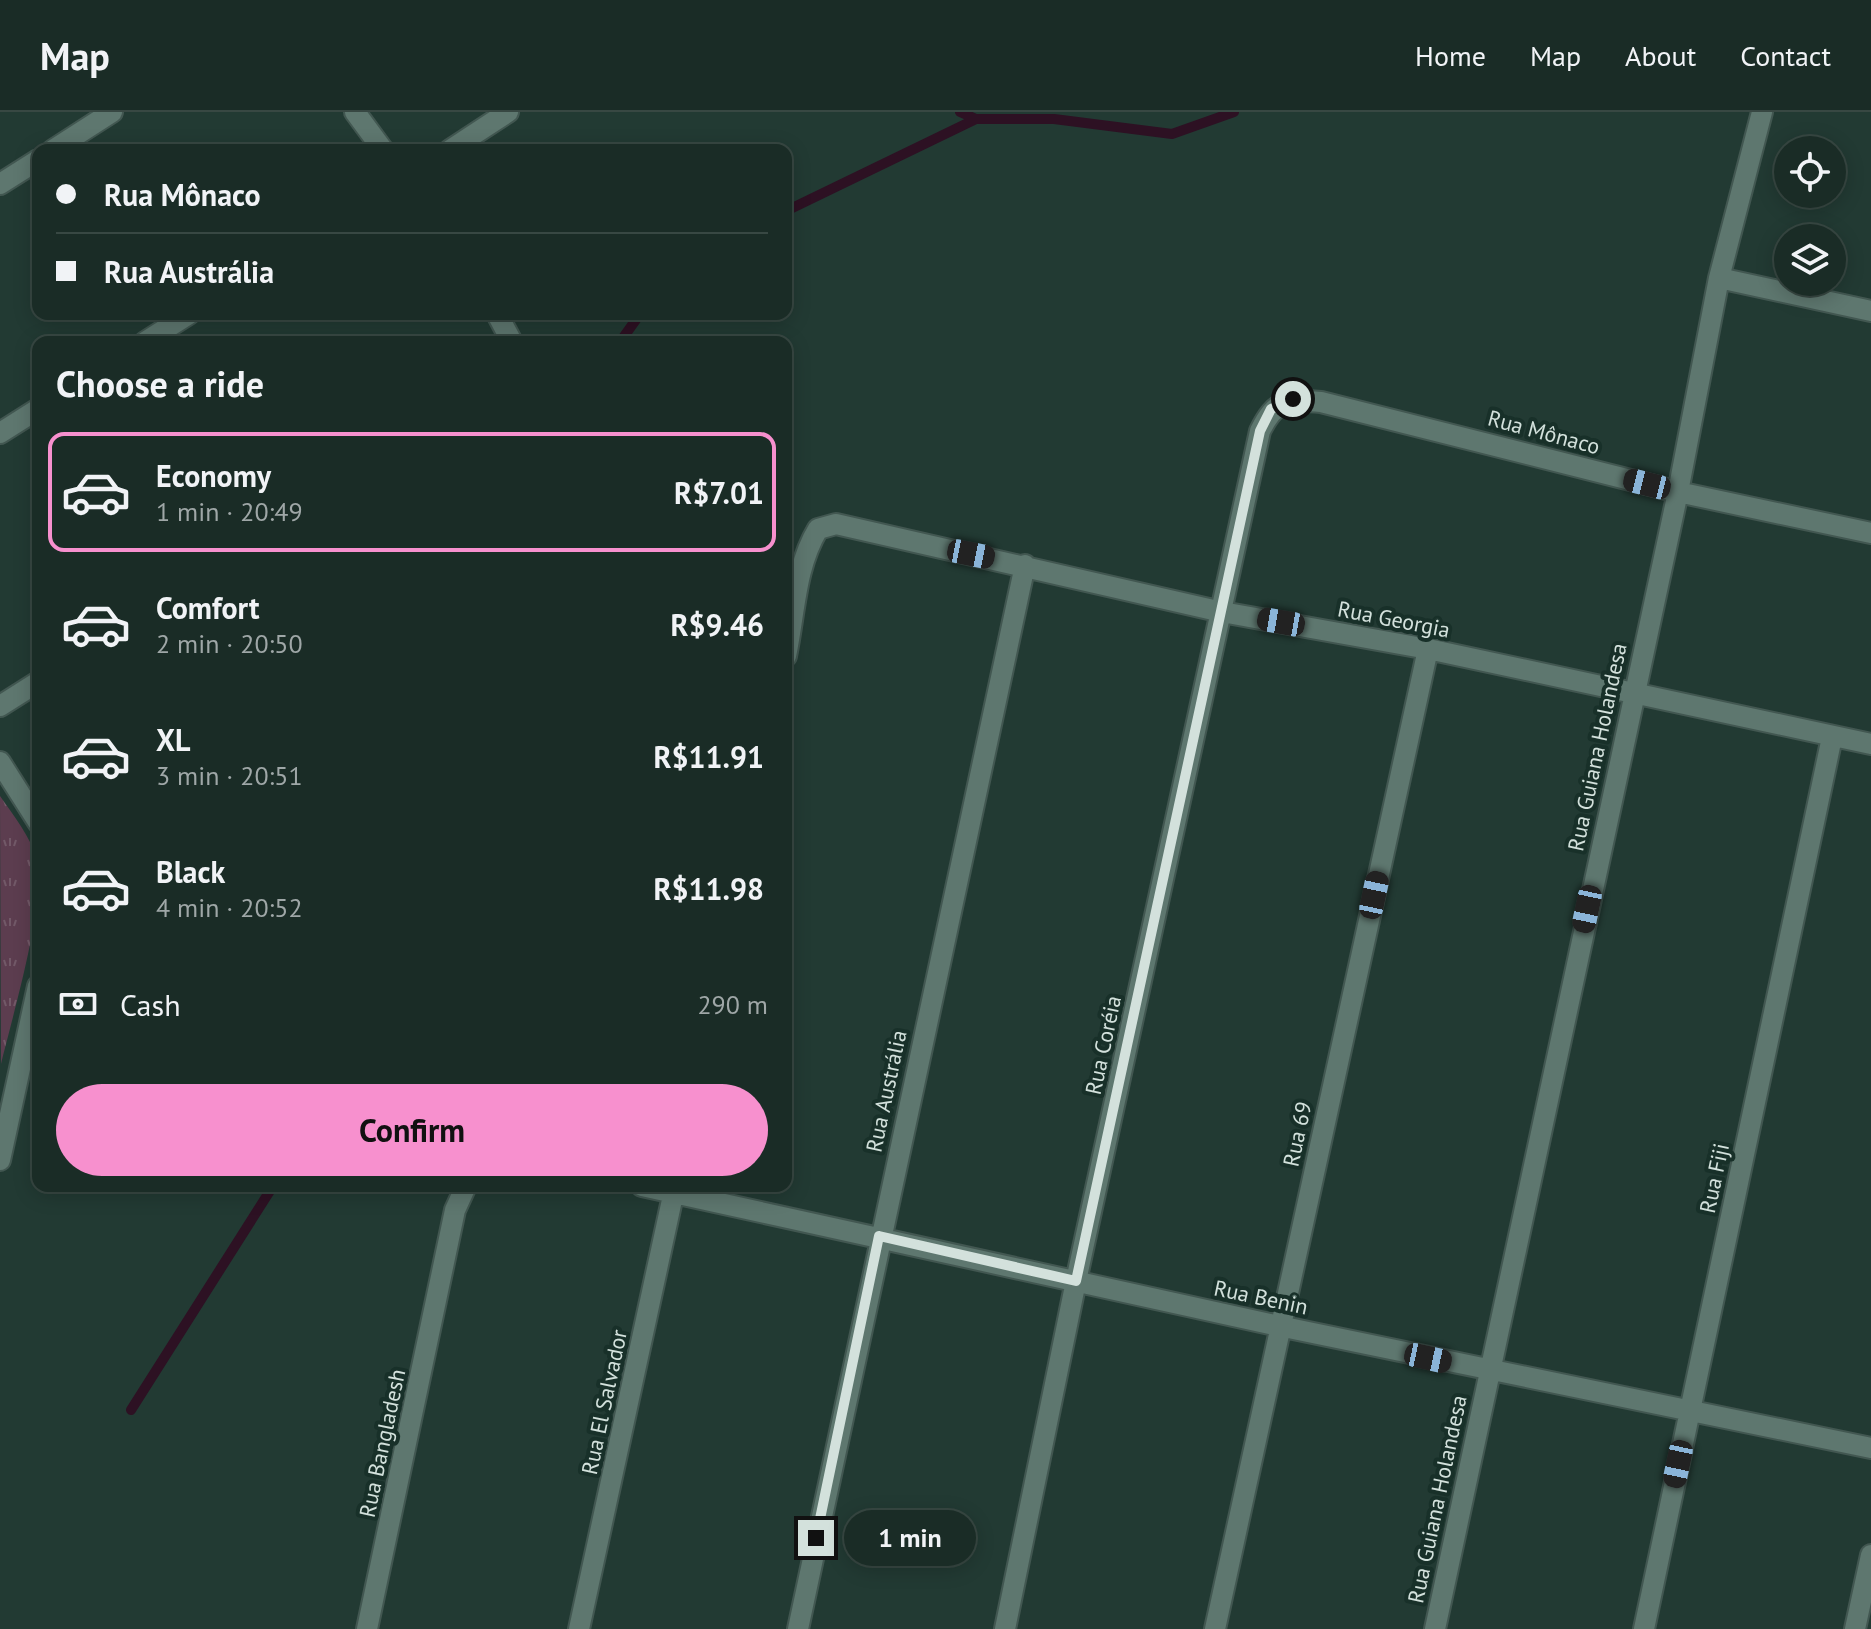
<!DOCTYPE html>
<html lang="en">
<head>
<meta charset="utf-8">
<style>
	body { margin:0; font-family:"PT Sans",sans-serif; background:#273832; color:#f1f3f6; height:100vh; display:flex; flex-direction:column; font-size:30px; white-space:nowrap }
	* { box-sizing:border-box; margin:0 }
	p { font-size:26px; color:#9fa7a7 }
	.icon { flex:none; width:44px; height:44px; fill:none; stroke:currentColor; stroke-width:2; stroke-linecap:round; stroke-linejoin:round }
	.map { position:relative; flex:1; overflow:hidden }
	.details { position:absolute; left:32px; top:224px; width:760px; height:856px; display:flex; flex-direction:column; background:#1a2c26; border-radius:16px; box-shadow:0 4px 20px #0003,0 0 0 2px #384843 }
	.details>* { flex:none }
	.guide { position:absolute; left:32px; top:32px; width:760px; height:176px; border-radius:16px; box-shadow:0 4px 20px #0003,0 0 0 2px #384843; display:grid; align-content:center; height:176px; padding:0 24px; background:#1a2c26 }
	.tools { position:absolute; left:1774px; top:24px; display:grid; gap:16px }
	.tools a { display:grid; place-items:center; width:72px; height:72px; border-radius:50%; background:#1a2c26; box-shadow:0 4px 20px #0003,0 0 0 2px #384843; font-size:40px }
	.end { position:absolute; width:36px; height:36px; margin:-18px; border:10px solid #d3e1dc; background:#111; box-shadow:0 0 0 4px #111 }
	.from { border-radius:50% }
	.bubble { position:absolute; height:56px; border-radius:28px; background:#1a2c26; box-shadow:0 4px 20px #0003,0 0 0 2px #384843; font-size:26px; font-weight:600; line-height:56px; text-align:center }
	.car { position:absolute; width:24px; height:48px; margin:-24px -12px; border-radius:10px; box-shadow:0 0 6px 2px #0007; background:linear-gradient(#222 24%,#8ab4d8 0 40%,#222 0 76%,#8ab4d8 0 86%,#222 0) }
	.guide b { display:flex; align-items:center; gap:28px; height:76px; font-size:30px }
	.guide b+b { border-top:2px solid #384843 }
	.guide i { width:20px; height:20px; background:#f1f3f6 }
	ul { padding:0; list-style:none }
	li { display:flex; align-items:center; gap:24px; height:120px; margin:0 16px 12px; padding:0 8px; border:4px solid transparent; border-radius:16px }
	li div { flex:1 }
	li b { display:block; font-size:30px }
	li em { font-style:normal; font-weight:600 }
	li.current { border-color:#f790ce }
	li>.icon { width:72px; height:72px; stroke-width:1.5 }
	h2 { padding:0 24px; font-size:36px; line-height:96px }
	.pay { display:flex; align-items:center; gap:20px; height:88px; padding:0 24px; font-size:30px }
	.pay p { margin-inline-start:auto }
	.button { display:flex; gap:16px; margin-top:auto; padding:16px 24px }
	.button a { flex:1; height:92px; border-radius:48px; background:#f790ce; color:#111; font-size:32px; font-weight:600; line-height:92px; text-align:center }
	header { display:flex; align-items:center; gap:48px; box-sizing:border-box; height:112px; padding:0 40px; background:#1a2c26; border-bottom:2px solid #384843 }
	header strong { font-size:38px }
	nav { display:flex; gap:44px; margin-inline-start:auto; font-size:28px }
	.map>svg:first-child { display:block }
</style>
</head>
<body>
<header>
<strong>Map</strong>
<nav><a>Home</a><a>Map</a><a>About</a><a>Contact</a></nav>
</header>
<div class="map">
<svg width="1871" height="1517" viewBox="0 0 1871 1517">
	<defs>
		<pattern id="grass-tufts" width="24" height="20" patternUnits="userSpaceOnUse" patternTransform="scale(2)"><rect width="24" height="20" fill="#5c3d4f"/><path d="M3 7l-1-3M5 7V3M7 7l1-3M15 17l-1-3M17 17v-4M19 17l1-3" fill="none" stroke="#725968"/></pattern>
	</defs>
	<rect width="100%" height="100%" fill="#223a33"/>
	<path fill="url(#grass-tufts)" d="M 0,684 C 13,703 31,725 37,748 C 48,783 11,910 1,952 Z"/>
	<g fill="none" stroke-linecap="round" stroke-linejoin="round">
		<path stroke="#2d1123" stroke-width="10" d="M 960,0 L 976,7 L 1054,7 L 1172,22 L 1234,0
			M 786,99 L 976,7
			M 620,230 L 640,202
			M 131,1298 L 273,1074"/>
		<defs>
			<path id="minor" d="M 355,0 L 383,38
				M 53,38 L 112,0
				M 0,72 L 38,48
				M 1719,166 L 1871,199
				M 497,202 L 512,230
				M 786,544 C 795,501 795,455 818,417 L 836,412 L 1222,500 L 1428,537 L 1871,632
				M 0,594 L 38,570
				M 0,650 L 38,710
				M 0,1048 L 38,874
				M 642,1074 L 1279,1214 L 1871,1336
				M 367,1517 L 455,1098 L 466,1074
				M 579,1517 L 675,1074
				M 798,1517 L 1025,453
				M 1005,1517 L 1076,1169 L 1260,319 C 1276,287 1287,287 1321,290 L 1678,380 L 1871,421
				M 1215,1517 L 1428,537
				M 1435,1517 L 1678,380 L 1719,166 L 1762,0
				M 1644,1517 L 1832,625
				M 1855,1517 L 1871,1443"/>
			<path id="tertiary" d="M 450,38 L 508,0
				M 145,230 L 189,202
				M 0,321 L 38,297"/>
		</defs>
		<use href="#minor" stroke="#425751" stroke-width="24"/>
		<use href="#tertiary" stroke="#425751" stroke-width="24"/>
		<use href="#minor" stroke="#5e776f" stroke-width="20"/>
		<use href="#tertiary" stroke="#5e776f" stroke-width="20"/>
	</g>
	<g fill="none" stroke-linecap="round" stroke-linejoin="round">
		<path stroke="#d3e1dc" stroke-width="10" d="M 816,1426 L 879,1124 L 1076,1169 L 1260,319 L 1271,297 L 1293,287"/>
	</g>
	<g text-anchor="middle" stroke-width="8" stroke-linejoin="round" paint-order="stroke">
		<g font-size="22" fill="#d3e1dc" stroke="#183029">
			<text transform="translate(1544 320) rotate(15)" y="8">Rua Mônaco</text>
			<text transform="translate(1394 507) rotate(11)" y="8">Rua Georgia</text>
			<text transform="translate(1597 635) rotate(-78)" y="8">Rua Guiana Holandesa</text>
			<text transform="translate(1103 933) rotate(-78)" y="8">Rua Coréia</text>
			<text transform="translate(886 979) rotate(-78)" y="8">Rua Austrália</text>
			<text transform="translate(1297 1022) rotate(-78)" y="8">Rua 69</text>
			<text transform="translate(1714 1066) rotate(-78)" y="8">Rua Fiji</text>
			<text transform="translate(1261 1185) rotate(12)" y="8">Rua Benin</text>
			<text transform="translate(604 1290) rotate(-78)" y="8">Rua El Salvador</text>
			<text transform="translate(382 1331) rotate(-78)" y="8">Rua Bangladesh</text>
			<text transform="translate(1437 1387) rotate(-78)" y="8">Rua Guiana Holandesa</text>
		</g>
	</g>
</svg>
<div class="tools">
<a><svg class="icon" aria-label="locate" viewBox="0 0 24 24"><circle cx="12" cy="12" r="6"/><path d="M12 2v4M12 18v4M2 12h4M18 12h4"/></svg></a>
<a><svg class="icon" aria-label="layers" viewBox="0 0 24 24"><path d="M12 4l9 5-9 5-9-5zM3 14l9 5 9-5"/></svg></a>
</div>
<i class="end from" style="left:1293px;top:287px"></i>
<i class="end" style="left:816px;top:1426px"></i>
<div class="bubble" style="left:844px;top:1398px;width:132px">1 min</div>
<i class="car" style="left:1647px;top:372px;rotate:284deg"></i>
<i class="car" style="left:971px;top:442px;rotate:101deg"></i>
<i class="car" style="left:1281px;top:510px;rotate:280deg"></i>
<i class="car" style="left:1374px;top:783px;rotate:12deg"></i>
<i class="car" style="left:1587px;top:797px;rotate:192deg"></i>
<i class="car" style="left:1428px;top:1246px;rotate:102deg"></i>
<i class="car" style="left:1678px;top:1352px;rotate:192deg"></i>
<div class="guide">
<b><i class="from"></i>Rua Mônaco</b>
<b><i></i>Rua Austrália</b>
</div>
<section class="details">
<h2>Choose a ride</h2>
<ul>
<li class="current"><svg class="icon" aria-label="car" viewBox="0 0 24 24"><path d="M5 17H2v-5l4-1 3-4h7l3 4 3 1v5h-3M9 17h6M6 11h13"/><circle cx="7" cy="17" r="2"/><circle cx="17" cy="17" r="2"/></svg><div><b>Economy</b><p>1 min · 20:49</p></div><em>R$7.01</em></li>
<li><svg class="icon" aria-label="car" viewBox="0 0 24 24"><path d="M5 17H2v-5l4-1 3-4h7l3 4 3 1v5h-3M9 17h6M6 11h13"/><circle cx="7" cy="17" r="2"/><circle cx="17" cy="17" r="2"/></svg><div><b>Comfort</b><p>2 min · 20:50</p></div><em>R$9.46</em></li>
<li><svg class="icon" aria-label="car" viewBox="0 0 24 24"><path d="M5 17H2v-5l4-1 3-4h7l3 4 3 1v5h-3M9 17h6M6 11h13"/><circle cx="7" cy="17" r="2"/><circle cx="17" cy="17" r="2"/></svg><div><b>XL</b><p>3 min · 20:51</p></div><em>R$11.91</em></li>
<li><svg class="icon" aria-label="car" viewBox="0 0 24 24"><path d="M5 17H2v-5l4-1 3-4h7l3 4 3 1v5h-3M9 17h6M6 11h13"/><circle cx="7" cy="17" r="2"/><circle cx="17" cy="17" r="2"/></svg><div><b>Black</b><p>4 min · 20:52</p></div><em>R$11.98</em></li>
</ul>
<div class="pay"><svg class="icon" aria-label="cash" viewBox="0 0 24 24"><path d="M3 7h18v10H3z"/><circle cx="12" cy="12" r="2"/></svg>Cash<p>290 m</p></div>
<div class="button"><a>Confirm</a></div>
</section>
</div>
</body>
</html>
